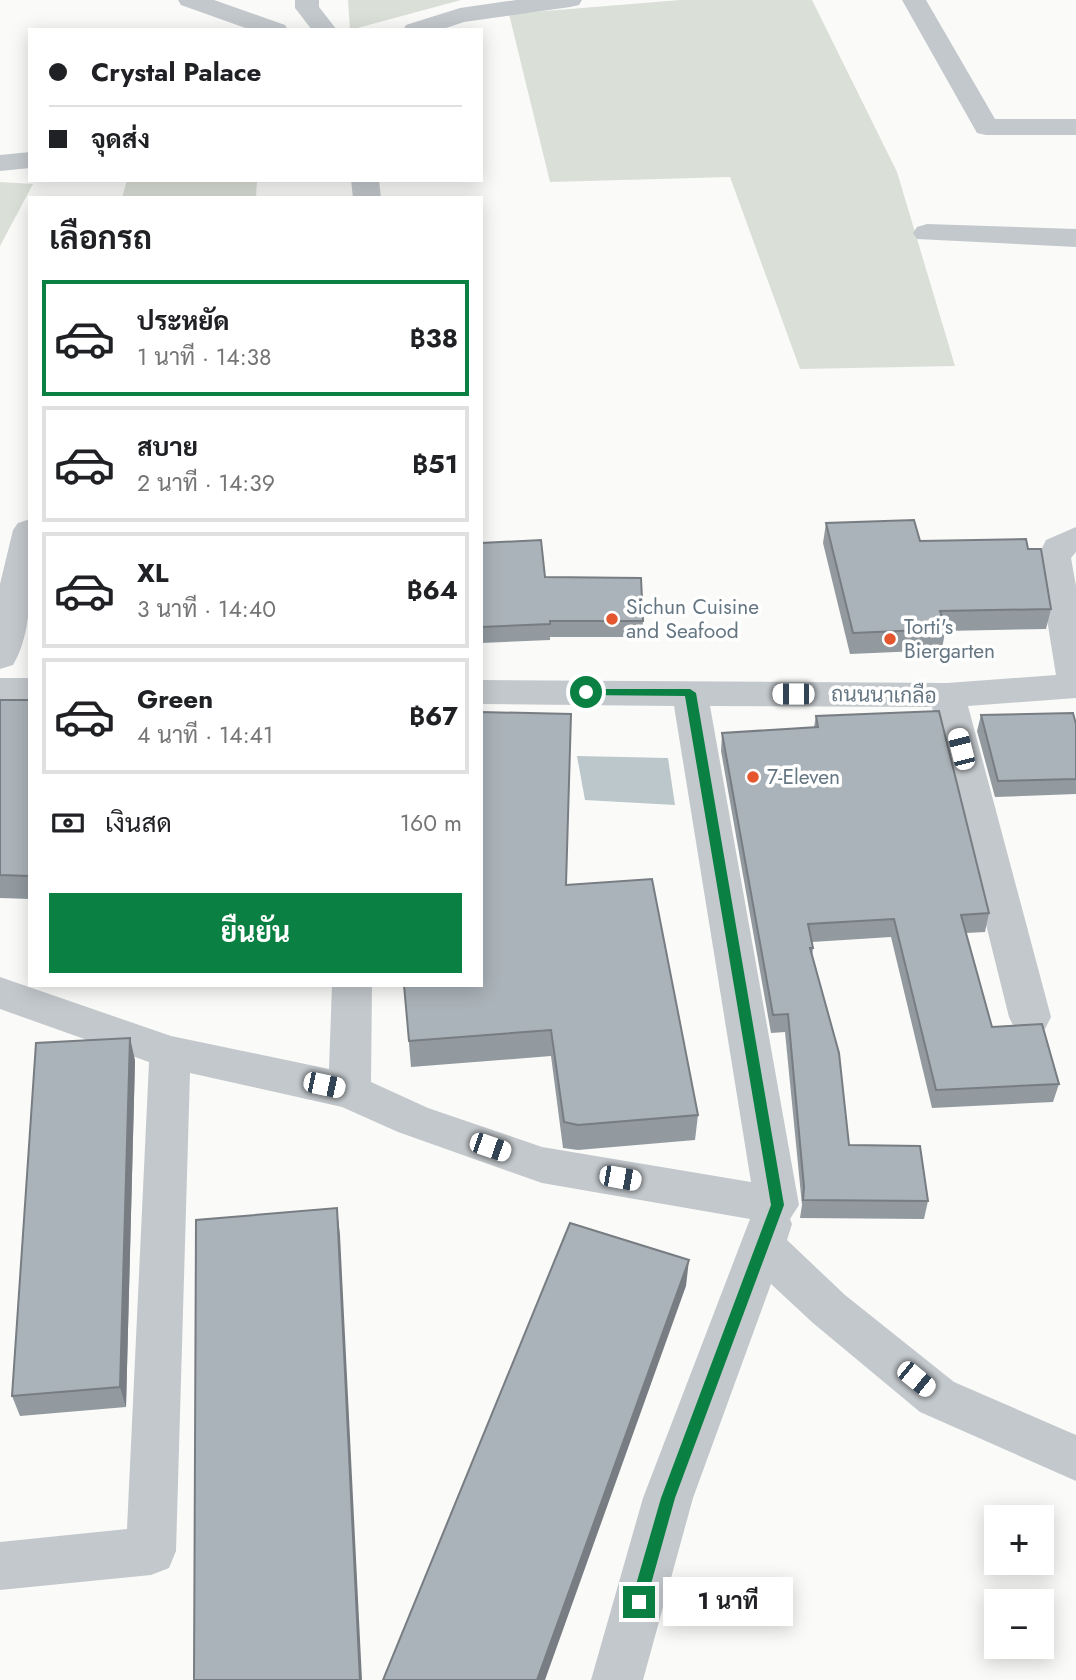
<!DOCTYPE html>
<html lang="th">
<head>
<meta charset="utf-8">
<style>
	body { margin:0; font-family:Jost,Sarabun,sans-serif; background:#f2f2f2; color:#202124; height:100vh; display:flex; flex-direction:column; font-size:26px; white-space:nowrap }
	* { box-sizing:border-box; margin:0 }
	p { font-size:23px; color:#757577 }
	.icon { flex:none; width:38px; height:38px; fill:none; stroke:currentColor; stroke-width:2; stroke-linecap:round; stroke-linejoin:round }
	.map { position:relative; flex:1; overflow:hidden }
	.side { position:absolute; left:28px; top:196px; width:455px; height:791px; display:flex; flex-direction:column; background:#fff; border-radius:0px; box-shadow:0 4px 18px #0003 }
	.side>* { flex:none }
	.top-card { position:absolute; left:28px; top:28px; width:455px; height:154px; border-radius:0px; box-shadow:0 4px 18px #0003; display:grid; align-content:center; height:154px; padding:0 21px; background:#fff }
	.tools { position:absolute; left:984px; top:1505px; display:grid; gap:14px }
	.tools a { display:grid; place-items:center; width:70px; height:70px; border-radius:0px; background:#fff; box-shadow:0 4px 18px #0003; font-size:35px }
	.end { position:absolute; width:32px; height:32px; margin:-16px; border:9px solid #0b8043; background:#fff; box-shadow:0 0 0 4px #fff }
	.from { border-radius:50% }
	.bubble { position:absolute; height:49px; border-radius:0px; background:#fff; box-shadow:0 4px 18px #0003; font-size:23px; font-weight:700; line-height:49px; text-align:center }
	.car { position:absolute; width:21px; height:42px; margin:-21px -10px; border-radius:9px; box-shadow:0 0 5px 2px #0007; background:linear-gradient(#fff 24%,#345 0 40%,#fff 0 76%,#345 0 86%,#fff 0) }
	.top-card b { display:flex; align-items:center; gap:24px; height:66px; font-size:26px }
	.top-card b+b { border-top:2px solid #e0e0e0 }
	.top-card i { width:18px; height:18px; background:#202124 }
	ul { padding:0; list-style:none }
	li { display:flex; align-items:center; gap:21px; height:116px; margin:0 14px 10px; padding:0 7px; border:4px solid #e0e0e0; border-radius:0px }
	li div { flex:1 }
	li b { display:block; font-size:26px }
	li em { font-style:normal; font-weight:700 }
	li.current { border-color:#0b8043 }
	li>.icon { width:63px; height:63px; stroke-width:1.5 }
	h2 { padding:0 21px; font-size:32px; line-height:84px }
	.pay { display:flex; align-items:center; gap:18px; height:77px; padding:0 21px; font-size:26px }
	.pay p { margin-inline-start:auto }
	.button { display:flex; gap:14px; margin-top:auto; padding:14px 21px }
	.button a { flex:1; height:80px; border-radius:0px; background:#0b8043; color:#fff; font-size:28px; font-weight:700; line-height:80px; text-align:center }
	.map>svg:first-child { display:block }
</style>
</head>
<body>
<div class="map">
<svg width="1076" height="1680" viewBox="0 0 1076 1680">
	<rect width="100%" height="100%" fill="#fafaf8"/>
	<path fill="#dadfd7" d="M 348,0 L 461,0 L 350,30 Z
		M 680,0 L 812,0 L 897,172 L 955,366 L 800,369 L 730,177 L 550,182 L 509,14 Z
		M 127,180 L 257,180 L 256,198 L 122,198 Z
		M 0,182 L 33,184 L 0,246 Z"/>
	<path fill="#bbc7cb" d="M 577,756 L 668,758 L 675,805 L 585,800 Z"/>
	<g fill="none" stroke-linecap="round" stroke-linejoin="round">
		<path fill="#c3c8cc" fill-rule="evenodd" d="M 178,0 L 214,0 L 285,25 L 288,30 L 251,30 L 181,5 Z
			M 295,0 L 319,0 L 319,7 L 337,30 L 312,30 L 295,8 Z
			M 516,0 L 582,0 L 579,5 L 570,7 L 464,22 L 440,30 L 403,30 L 406,25 L 460,8 Z
			M 902,0 L 926,0 L 995,119 L 1076,119 L 1076,135 L 986,135 L 977,133 Z
			M 30,152 L 30,168 L 0,171 L 0,155 Z
			M 351,180 L 379,180 L 381,198 L 353,198 Z
			M 927,224 L 1076,229 L 1076,247 L 917,239 L 913,233 L 917,227 Z
			M 30,519 C 30,563 36,627 13,665 L 0,669 L 0,584 L 13,530 L 18,523 Z
			M 1076,527 L 1076,552 L 1071,558 L 1076,586 L 1076,698 L 968,706 L 1051,1017 L 1045,1029 L 1030,1033 L 1015,1029 L 1009,1017 L 932,707 L 710,706 L 799,1205 L 790,1219 L 792,1224 L 787,1240 L 845,1295 L 954,1382 L 1076,1435 L 1076,1481 L 920,1412 L 813,1323 L 771,1284 L 693,1498 L 643,1680 L 591,1680 L 643,1498 L 750,1219 L 542,1183 L 398,1132 L 342,1107 L 190,1073 L 176,1551 L 169,1568 L 151,1575 L 0,1590 L 0,1542 L 127,1529 L 149,1062 L 0,1009 L 0,977 L 171,1036 L 329,1069 L 332,985 L 372,985 L 371,1082 L 428,1108 L 542,1147 L 751,1182 L 674,706 L 481,704 L 481,680 L 947,683 L 1056,675 L 1037,558 L 1046,540 Z
			M 0,678 L 30,678 L 30,702 L 0,702 Z"/>
	</g>
	<path fill="#929a9f" d="M 826,523 L 920,541 L 1028,549 L 1051,609 L 1046,629 L 945,631 L 942,650 L 850,654 L 823,543 Z
		M 481,543 L 545,577 L 643,621 L 642,637 L 550,637 L 550,640 L 481,643 Z
		M 0,700 L 30,700 L 30,899 L 0,898 Z
		M 981,715 L 1076,724 L 1076,794 L 995,797 L 977,731 Z
		M 816,716 L 989,913 L 985,932 L 966,933 L 992,1027 L 1059,1084 L 1053,1102 L 932,1108 L 891,937 L 812,942 L 813,948 L 812,957 L 849,1145 L 928,1201 L 924,1219 L 800,1218 L 802,1205 L 785,1032 L 771,1033 L 721,751 L 722,733 L 814,727 Z
		M 566,885 L 698,1115 L 695,1140 L 578,1150 L 563,1148 L 551,1056 L 411,1067 L 404,985 Z
		M 135,1060 L 126,1407 L 20,1416 L 12,1396 Z"/>
	<path fill="#777d82" d="M 130,1038 L 135,1060 L 126,1407 L 120,1387 Z
		M 337,1208 L 340,1235 L 362,1680 L 360,1680 Z
		M 689,1260 L 686,1286 L 545,1680 L 537,1680 Z"/>
	<path fill="#aab3b9" stroke="#777d82" stroke-width="2" d="M 914,520 L 920,541 L 1026,539 L 1028,549 L 1041,549 L 1051,609 L 940,611 L 946,629 L 853,633 L 826,523 Z
		M 541,540 L 545,577 L 641,578 L 643,621 L 550,621 L 550,624 L 481,627 L 481,543 Z
		M 0,700 L 30,700 L 30,876 L 0,875 Z
		M 939,711 L 989,913 L 961,915 L 992,1027 L 1042,1024 L 1059,1084 L 936,1090 L 894,919 L 808,924 L 813,948 L 810,948 L 839,1053 L 849,1145 L 920,1146 L 928,1201 L 803,1200 L 804,1187 L 788,1014 L 773,1015 L 722,733 L 818,727 L 816,716 Z
		M 481,712 L 571,714 L 566,885 L 652,879 L 698,1115 L 578,1125 L 564,1122 L 551,1030 L 409,1041 L 404,985 L 481,985 Z
		M 1073,713 L 1076,724 L 1076,779 L 998,781 L 981,715 Z
		M 130,1038 L 120,1387 L 12,1396 L 36,1043 Z
		M 337,1208 L 360,1680 L 194,1680 L 196,1220 Z
		M 570,1223 L 689,1260 L 537,1680 L 383,1680 Z"/>
	<path fill="#0b8043" d="M 586,689 L 690,689 L 696,693 L 784,1205 L 675,1498 L 646,1602 L 644,1607 L 639,1609 L 634,1607 L 631,1602 L 661,1498 L 771,1205 L 685,696 L 582,695 L 582,690 Z"/>
	<g fill="#e4572e" stroke="#fff" stroke-width="2.5">
		<circle cx="612" cy="619" r="7"/>
		<circle cx="890" cy="639" r="7"/>
		<circle cx="753" cy="777" r="7"/>
	</g>
	<g text-anchor="middle" stroke-width="7" stroke-linejoin="round" paint-order="stroke">
		<g font-size="21" fill="#657683" stroke="#fff" text-anchor="start">
			<text x="626" y="614">Sichun Cuisine<tspan x="626" dy="24">and Seafood</tspan></text>
			<text x="904" y="634">Torti's<tspan x="904" dy="24">Biergarten</tspan></text>
			<text x="767" y="784">7-Eleven</text>
		</g>
		<g font-size="21" fill="#657683" stroke="#fff">
			<text transform="translate(884 695) rotate(1)" y="7">ถนนนาเกลือ</text>
		</g>
	</g>
</svg>
<div class="tools">
<a>+</a>
<a>−</a>
</div>
<i class="end from" style="left:586px;top:692px"></i>
<i class="end" style="left:639px;top:1602px"></i>
<div class="bubble" style="left:663px;top:1577px;width:130px">1 นาที</div>
<i class="car" style="left:793px;top:694px;rotate:270deg"></i>
<i class="car" style="left:961px;top:749px;rotate:346deg"></i>
<i class="car" style="left:324px;top:1085px;rotate:102deg"></i>
<i class="car" style="left:490px;top:1147px;rotate:109deg"></i>
<i class="car" style="left:620px;top:1178px;rotate:100deg"></i>
<i class="car" style="left:916px;top:1379px;rotate:129deg"></i>
<div class="top-card">
<b><i class="from"></i>Crystal Palace</b>
<b><i></i>จุดส่ง</b>
</div>
<section class="side">
<h2>เลือกรถ</h2>
<ul>
<li class="current"><svg class="icon" aria-label="car" viewBox="0 0 24 24"><path d="M5 17H2v-5l4-1 3-4h7l3 4 3 1v5h-3M9 17h6M6 11h13"/><circle cx="7" cy="17" r="2"/><circle cx="17" cy="17" r="2"/></svg><div><b>ประหยัด</b><p>1 นาที · 14:38</p></div><em>฿38</em></li>
<li><svg class="icon" aria-label="car" viewBox="0 0 24 24"><path d="M5 17H2v-5l4-1 3-4h7l3 4 3 1v5h-3M9 17h6M6 11h13"/><circle cx="7" cy="17" r="2"/><circle cx="17" cy="17" r="2"/></svg><div><b>สบาย</b><p>2 นาที · 14:39</p></div><em>฿51</em></li>
<li><svg class="icon" aria-label="car" viewBox="0 0 24 24"><path d="M5 17H2v-5l4-1 3-4h7l3 4 3 1v5h-3M9 17h6M6 11h13"/><circle cx="7" cy="17" r="2"/><circle cx="17" cy="17" r="2"/></svg><div><b>XL</b><p>3 นาที · 14:40</p></div><em>฿64</em></li>
<li><svg class="icon" aria-label="car" viewBox="0 0 24 24"><path d="M5 17H2v-5l4-1 3-4h7l3 4 3 1v5h-3M9 17h6M6 11h13"/><circle cx="7" cy="17" r="2"/><circle cx="17" cy="17" r="2"/></svg><div><b>Green</b><p>4 นาที · 14:41</p></div><em>฿67</em></li>
</ul>
<div class="pay"><svg class="icon" aria-label="cash" viewBox="0 0 24 24"><path d="M3 7h18v10H3z"/><circle cx="12" cy="12" r="2"/></svg>เงินสด<p>160 m</p></div>
<div class="button"><a>ยืนยัน</a></div>
</section>
</div>
</body>
</html>
